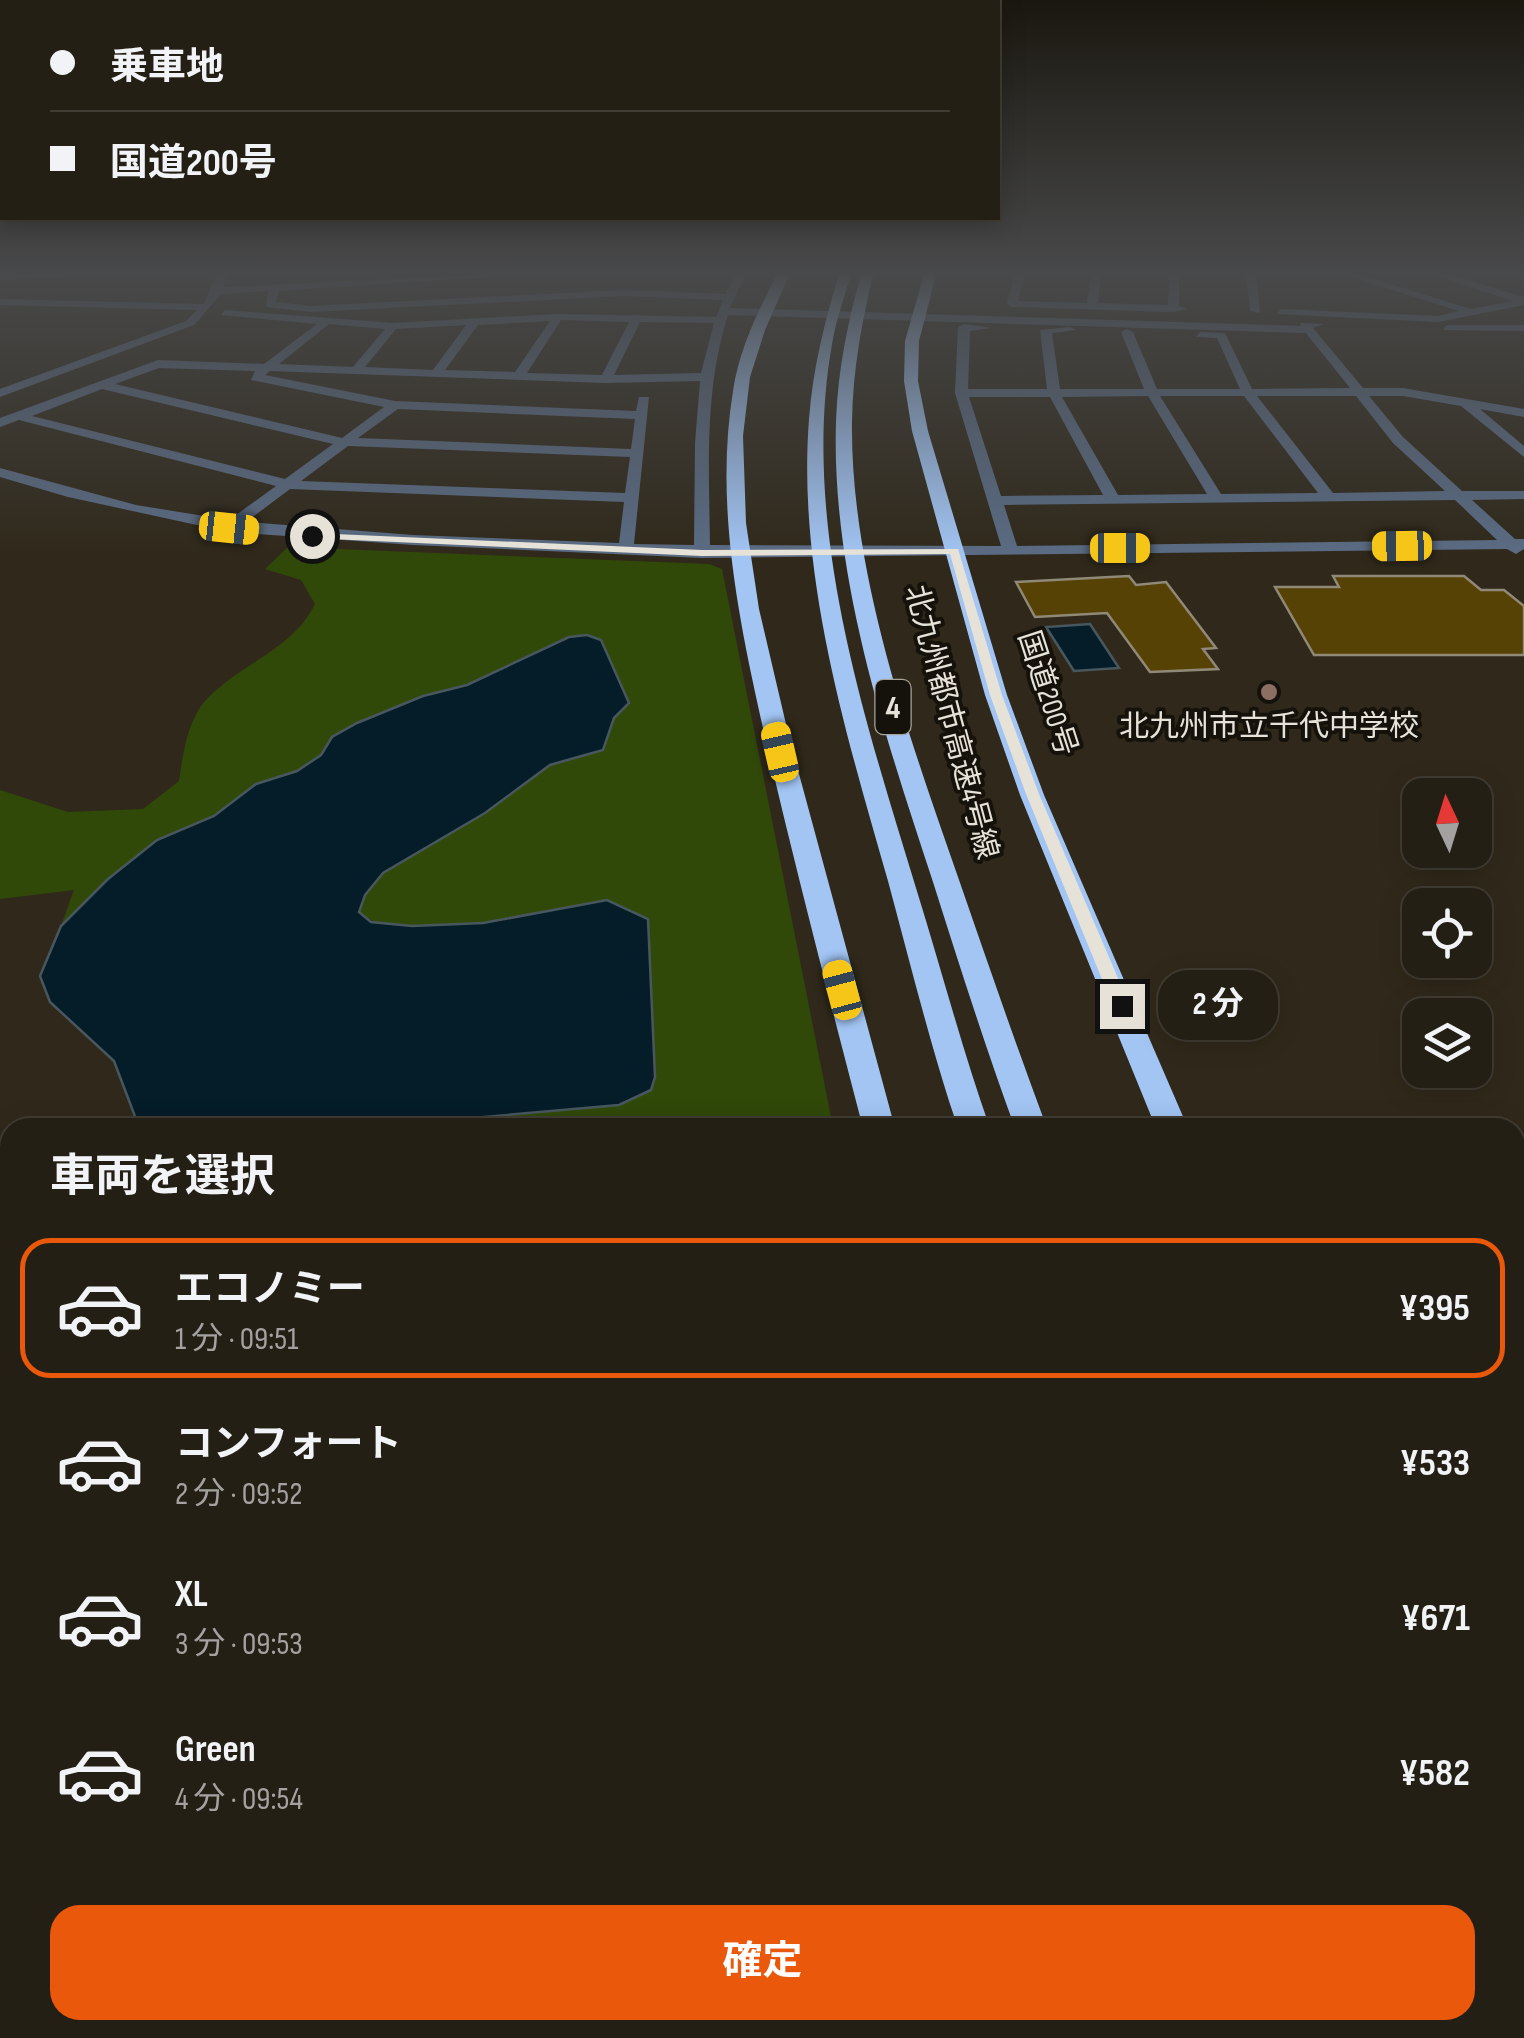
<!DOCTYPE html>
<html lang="ja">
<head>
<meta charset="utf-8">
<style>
	body { margin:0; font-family:"Sofia Sans Condensed","Noto Sans JP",sans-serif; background:#2c271d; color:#f1f3f6; height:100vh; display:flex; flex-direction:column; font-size:38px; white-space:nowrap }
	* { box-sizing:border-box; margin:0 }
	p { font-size:32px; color:#a3a2a0 }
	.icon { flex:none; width:55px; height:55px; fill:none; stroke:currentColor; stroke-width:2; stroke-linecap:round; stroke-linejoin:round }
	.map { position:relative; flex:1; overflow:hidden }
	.panel { position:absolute; left:0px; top:1118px; width:1525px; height:922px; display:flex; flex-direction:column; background:#241f14; border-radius:30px 30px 0 0; box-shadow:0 5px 25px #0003,0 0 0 2px #413d34 }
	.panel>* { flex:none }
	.banner { position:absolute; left:0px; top:0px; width:1000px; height:220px; box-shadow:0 5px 25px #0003,0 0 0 2px #413d34; display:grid; align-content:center; height:220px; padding:0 50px; background:#241f14 }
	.needle { width:65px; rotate:356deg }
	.tools { position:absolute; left:1402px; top:778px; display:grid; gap:20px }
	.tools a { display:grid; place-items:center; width:90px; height:90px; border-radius:20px; background:#241f14; box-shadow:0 5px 25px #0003,0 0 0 2px #413d34; font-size:50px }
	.end { position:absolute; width:45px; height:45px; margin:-22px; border:12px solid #e6e2d8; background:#111; box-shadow:0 0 0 5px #111 }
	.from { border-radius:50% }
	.bubble { position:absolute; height:70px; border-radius:30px; background:#241f14; box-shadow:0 5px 25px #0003,0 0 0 2px #413d34; font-size:32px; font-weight:700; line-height:70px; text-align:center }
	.car { position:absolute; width:30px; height:60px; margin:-30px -15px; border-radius:12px; box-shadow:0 0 8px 2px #0007; background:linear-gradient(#f5c518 24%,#345 0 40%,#f5c518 0 76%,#345 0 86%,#f5c518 0) }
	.banner b { display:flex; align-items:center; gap:35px; height:95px; font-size:38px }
	.banner b+b { border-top:2px solid #413d34 }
	.banner i { width:25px; height:25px; background:#f1f3f6 }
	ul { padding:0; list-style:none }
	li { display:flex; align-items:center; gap:30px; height:140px; margin:0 20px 15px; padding:0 30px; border:5px solid transparent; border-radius:30px }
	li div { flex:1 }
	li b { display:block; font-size:38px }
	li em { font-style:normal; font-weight:700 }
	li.current { border-color:#ea580c }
	li>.icon { width:90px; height:90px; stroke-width:1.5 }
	h2 { padding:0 50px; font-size:45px; line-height:120px }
	.button { display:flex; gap:20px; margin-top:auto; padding:20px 50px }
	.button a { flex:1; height:115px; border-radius:30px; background:#ea580c; color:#fff; font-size:40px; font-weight:700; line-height:115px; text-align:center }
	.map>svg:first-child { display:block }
</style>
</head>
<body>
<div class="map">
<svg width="1524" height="2038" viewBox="0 0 1524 2038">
	<rect width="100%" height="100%" fill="#30291b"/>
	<path fill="#304909" d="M 288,547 L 709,564 L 722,569 L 833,1127 L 371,1127 L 619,1105 L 655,1076 L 647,919 L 607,900 L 483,923 L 412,926 L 377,923 L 359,913 L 365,895 L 383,873 L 485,813 L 550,765 L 603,750 L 614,718 L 587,635 L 569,637 L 467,685 L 423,696 L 357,723 L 332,737 L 321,755 L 297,771 L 256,784 L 214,816 L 157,840 L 108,879 L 61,926 L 74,890 L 0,899 L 0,790 L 68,812 L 143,809 L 179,781 C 183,755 187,721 206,700 C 240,663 292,651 315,604 L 301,580 L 265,569 Z"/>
	<path fill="#051c29" stroke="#48575e" stroke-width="2.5" d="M 1090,624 L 1119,668 L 1074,671 L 1046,627 Z
		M 587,635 L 601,640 L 629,703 L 614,718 L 603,750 L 550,765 L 485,813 L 383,873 L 365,895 L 359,912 L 371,922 L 412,926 L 483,923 L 607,900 L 648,919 L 655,1077 L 651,1090 L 619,1105 L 371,1127 L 139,1127 L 114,1061 L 50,1002 L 40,976 L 61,926 L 108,879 L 157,840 L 214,816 L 256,784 L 297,771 L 321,755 L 332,737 L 357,723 L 423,696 L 467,685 L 569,637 Z"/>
	<path fill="#574206" stroke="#918978" stroke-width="2.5" d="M 1129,576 L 1136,585 L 1166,582 L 1216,648 L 1203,649 L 1218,669 L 1150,672 L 1107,613 L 1035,617 L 1016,582 Z
		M 1333,576 L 1464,576 L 1481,590 L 1504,590 L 1524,606 L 1524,655 L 1314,655 L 1275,587 L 1339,587 Z"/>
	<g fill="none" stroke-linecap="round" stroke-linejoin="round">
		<path fill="#5a6b83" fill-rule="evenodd" d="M 117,271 L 112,274 L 0,280 L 0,274 Z
			M 218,271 L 228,271 L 223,287 L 572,271 L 279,291 L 276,302 L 311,306 L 623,290 L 726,294 L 737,271 L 747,271 L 730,308 L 1300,326 L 1301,323 L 1323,324 L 1313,328 L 1363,388 L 1403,388 L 1524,409 L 1524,417 L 1480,409 L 1524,446 L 1524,457 L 1461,406 L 1403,396 L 1369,396 L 1403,437 L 1462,491 L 1524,491 L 1524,499 L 1472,500 L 1515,539 L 1524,539 L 1524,549 L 1516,554 L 1507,549 L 702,558 L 413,545 L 229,532 L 68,497 L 0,477 L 0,468 L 136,505 L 229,520 L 276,486 L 19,420 L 0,427 L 0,418 L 158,360 L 264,364 L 317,324 L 221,315 L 225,310 L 393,323 L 558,314 L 716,317 L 723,300 L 623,296 L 311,312 L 266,307 L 268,291 L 221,294 L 194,325 L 0,397 L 0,389 L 186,321 L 197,310 L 0,305 L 0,299 L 204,304 ZM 728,315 L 1306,333 L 1350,388 L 1252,389 L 1225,333 L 1200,332 L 1196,337 L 1217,338 L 1240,389 L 1157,389 L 1133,332 L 1127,329 L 1121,332 L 1144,389 L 1060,389 L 1052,333 L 1076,330 L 1070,327 L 1040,330 L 1047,389 L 968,389 L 970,331 L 992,328 L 964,324 L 958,327 L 955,393 L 1001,546 L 710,545 C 709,467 704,390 728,315 ZM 561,320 L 629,322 L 602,375 L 527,373 ZM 550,321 L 515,372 L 445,370 L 478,325 ZM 640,322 L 714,323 L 701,373 L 614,375 ZM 329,324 L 385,329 L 353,367 L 279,364 ZM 466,325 L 433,370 L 365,367 L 396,329 ZM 159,368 L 255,371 L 251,380 L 384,407 L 342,438 L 115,384 ZM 270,371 L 606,383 L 700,381 L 695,443 L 694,545 L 634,544 L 649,397 L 639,397 L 636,411 L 395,401 L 265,375 ZM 102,389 L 333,444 L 285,479 L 32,416 ZM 1148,396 L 1207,494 L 1118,495 L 1062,397 ZM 1160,396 L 1244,396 L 1318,493 L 1221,494 ZM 1257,396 L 1356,396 L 1393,443 L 1445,491 L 1333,493 ZM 969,397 L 1050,397 L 1103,495 L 1001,496 ZM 398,409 L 635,419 L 631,449 L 358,438 ZM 348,446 L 630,457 L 625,493 L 301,481 ZM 290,489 L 624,502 L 619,543 L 413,535 L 246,522 ZM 1455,500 L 1497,540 L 1017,546 L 1004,505 Z
			M 1015,271 L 1025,271 L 1018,301 L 1087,303 L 1091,271 L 1101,271 L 1098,303 L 1168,305 L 1169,271 L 1179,271 L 1179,306 L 1187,309 L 1173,312 L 1012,307 L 1007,304 Z
			M 1246,271 L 1256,271 L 1260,313 L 1250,311 Z
			M 1332,271 L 1348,271 L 1471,309 L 1513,301 L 1421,271 L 1437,271 L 1524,297 L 1524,305 L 1438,322 L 1277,314 L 1281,309 L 1438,316 L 1459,311 Z
			M 1507,271 L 1524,271 L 1524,277 L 1508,273 Z
			M 1447,325 L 1524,325 L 1524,331 L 1443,330 Z
			M 10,1151 L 10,1216 L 0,1219 L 0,1155 Z
			M 1515,1314 L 1524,1315 L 1524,1341 L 1515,1340 Z
			M 0,1682 L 10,1682 L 10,1720 L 0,1720 Z
			M 1515,1682 L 1524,1682 L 1524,1720 L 1515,1720 Z
			M 375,2030 L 419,2030 L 419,2038 L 375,2038 Z"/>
		<path fill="#a2c5f4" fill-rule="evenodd" d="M 779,271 L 791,271 L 765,330 L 750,377 L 743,436 L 746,523 L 759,609 L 789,737 L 895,1128 L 863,1128 C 831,1005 799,882 770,759 C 743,639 713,514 733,391 C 739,349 759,309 779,271 Z
			M 840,271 L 852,271 C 845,295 836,320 832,344 C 800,525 864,717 916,888 C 941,968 962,1049 990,1128 L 958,1128 L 949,1101 C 926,1028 908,955 888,881 C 846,734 797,574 809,419 C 813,367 825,320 840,271 Z
			M 862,271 L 874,271 C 862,321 853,368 852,421 C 850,571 909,737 958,877 C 987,961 1016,1045 1047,1128 L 1015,1128 C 985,1046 959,964 933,882 C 885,736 831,576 836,421 C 838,368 848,321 862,271 Z
			M 925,271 L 937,271 L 919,341 L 918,381 L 928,431 L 1007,695 L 1044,795 L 1188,1128 L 1156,1128 L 1020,795 L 985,695 L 912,431 L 904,381 L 905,341 Z
			M 1515,2021 L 1522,2038 L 1468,2038 L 1465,2030 L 1515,2030 Z
			M 1173,2030 L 1227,2030 L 1230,2038 L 1176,2038 Z
			M 1280,2030 L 1334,2030 L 1337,2038 L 1283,2038 Z
			M 1370,2030 L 1425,2030 L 1428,2038 L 1373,2038 Z"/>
	</g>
	<linearGradient id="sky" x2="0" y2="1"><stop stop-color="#1a170f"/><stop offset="0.49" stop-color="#48494a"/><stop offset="1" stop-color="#48494a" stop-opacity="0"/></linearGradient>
	<rect width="1524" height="556" fill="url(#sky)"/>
	<path fill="#e6e2d8" d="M 312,533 L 702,550 L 958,549 L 1002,695 L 1039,794 L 1130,1006 L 1122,1012 L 1113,1006 L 1026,794 L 990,695 L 950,554 L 702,556 L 308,538 Z"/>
	<circle fill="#8d6e63" stroke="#15120c" stroke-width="4" cx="1269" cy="692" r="10"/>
	<g text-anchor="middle" stroke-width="8" stroke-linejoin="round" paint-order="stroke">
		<g font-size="30" fill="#e6e2d8" stroke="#15120c">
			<text transform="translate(1048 693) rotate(72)" y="10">国道200号</text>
			<text transform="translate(952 722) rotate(75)" y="10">北九州都市高速4号線</text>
		</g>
		<g font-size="30" fill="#e6e2d8" stroke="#15120c">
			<text x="1269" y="736">北九州市立千代中学校</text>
		</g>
		<rect fill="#15120c" stroke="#a7a49b" stroke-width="2.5" x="875.5" y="680" width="35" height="54" rx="8"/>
		<g font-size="32" font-weight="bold" fill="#e6e2d8">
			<text x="893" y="718">4</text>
		</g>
	</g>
</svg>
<div class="tools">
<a><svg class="needle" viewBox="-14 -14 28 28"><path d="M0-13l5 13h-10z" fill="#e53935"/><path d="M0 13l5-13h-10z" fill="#a3a2a0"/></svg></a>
<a><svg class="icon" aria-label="locate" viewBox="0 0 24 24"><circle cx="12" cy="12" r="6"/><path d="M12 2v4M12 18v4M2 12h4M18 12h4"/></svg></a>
<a><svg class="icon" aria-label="layers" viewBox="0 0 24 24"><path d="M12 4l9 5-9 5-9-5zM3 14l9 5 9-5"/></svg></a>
</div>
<i class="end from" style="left:312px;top:536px"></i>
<i class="end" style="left:1122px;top:1006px"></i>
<div class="bubble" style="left:1158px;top:970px;width:120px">2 分</div>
<i class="car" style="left:229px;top:528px;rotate:96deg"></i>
<i class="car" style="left:1402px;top:546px;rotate:269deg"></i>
<i class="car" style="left:1120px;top:548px;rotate:90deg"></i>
<i class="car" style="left:780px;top:752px;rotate:347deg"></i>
<i class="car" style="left:842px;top:990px;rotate:345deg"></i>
<div class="banner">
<b><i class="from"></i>乗車地</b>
<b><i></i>国道200号</b>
</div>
<section class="panel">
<h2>車両を選択</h2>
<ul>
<li class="current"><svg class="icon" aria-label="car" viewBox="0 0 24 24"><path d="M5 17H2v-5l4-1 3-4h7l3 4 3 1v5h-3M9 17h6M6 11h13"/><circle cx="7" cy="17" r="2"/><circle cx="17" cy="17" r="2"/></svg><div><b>エコノミー</b><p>1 分 · 09:51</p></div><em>¥395</em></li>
<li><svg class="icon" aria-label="car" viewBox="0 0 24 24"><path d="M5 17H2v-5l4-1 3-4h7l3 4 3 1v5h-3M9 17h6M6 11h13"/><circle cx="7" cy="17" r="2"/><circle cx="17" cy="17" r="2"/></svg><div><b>コンフォート</b><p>2 分 · 09:52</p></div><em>¥533</em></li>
<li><svg class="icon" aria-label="car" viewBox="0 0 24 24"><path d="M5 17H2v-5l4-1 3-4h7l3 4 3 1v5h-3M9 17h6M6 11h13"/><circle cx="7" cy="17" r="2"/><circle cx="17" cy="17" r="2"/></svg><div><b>XL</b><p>3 分 · 09:53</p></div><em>¥671</em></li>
<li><svg class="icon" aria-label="car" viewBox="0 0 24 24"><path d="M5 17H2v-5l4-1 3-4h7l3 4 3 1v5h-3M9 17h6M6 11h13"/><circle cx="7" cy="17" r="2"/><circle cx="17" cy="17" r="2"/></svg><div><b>Green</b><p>4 分 · 09:54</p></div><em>¥582</em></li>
</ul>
<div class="button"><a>確定</a></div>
</section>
</div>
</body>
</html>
